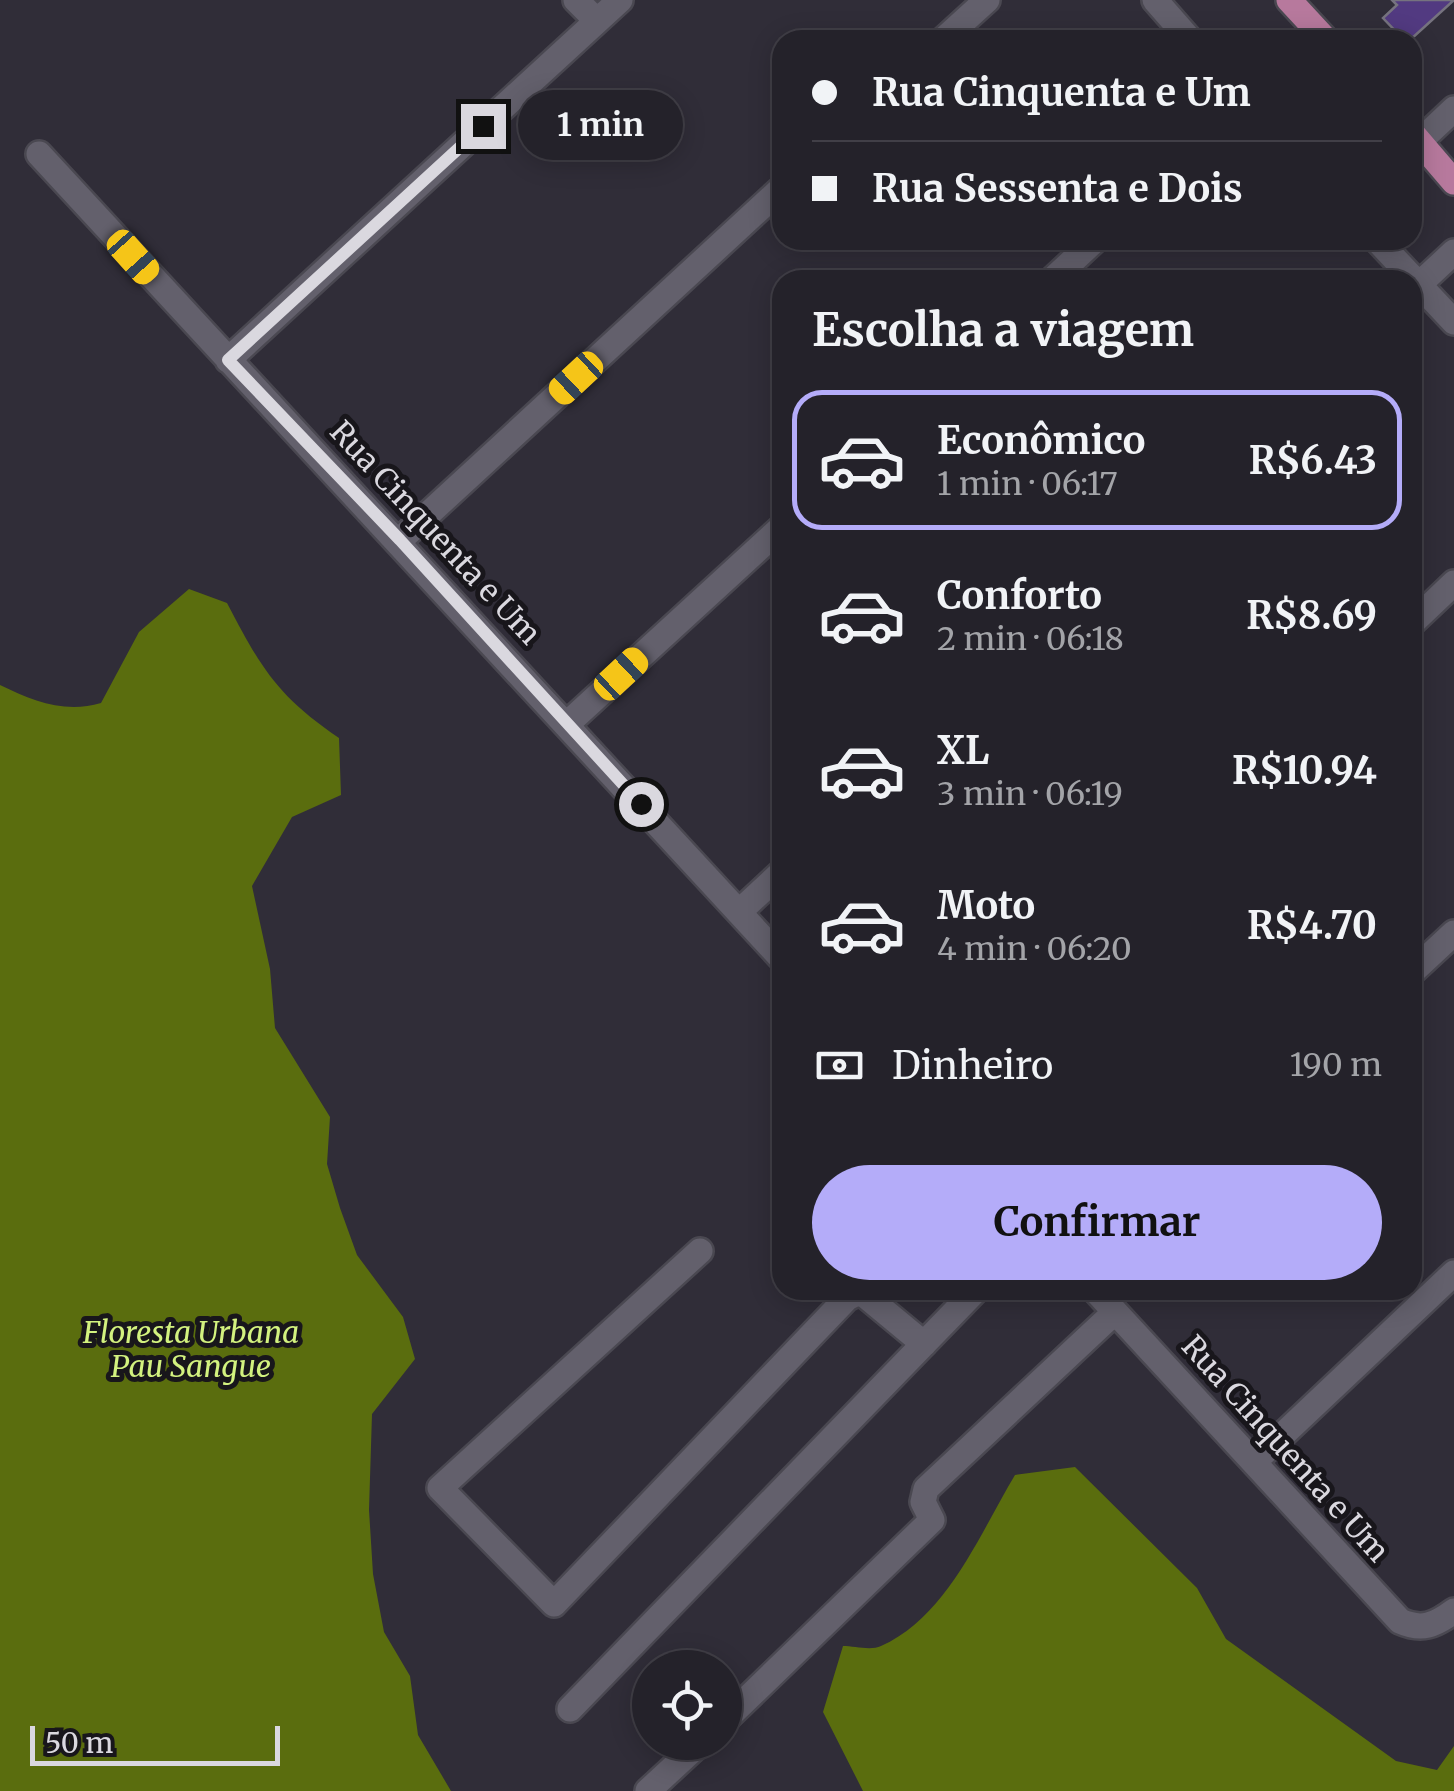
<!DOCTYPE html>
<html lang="pt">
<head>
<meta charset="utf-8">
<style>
	body { margin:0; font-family:Merriweather,serif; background:#302f36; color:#f1f3f6; height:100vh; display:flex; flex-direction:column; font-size:38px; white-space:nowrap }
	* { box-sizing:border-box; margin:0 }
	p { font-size:32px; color:#a3a4a8 }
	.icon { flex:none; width:55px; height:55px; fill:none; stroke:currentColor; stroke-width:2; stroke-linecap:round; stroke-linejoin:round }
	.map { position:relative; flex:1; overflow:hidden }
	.drawer { position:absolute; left:772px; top:270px; width:650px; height:1030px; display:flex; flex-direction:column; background:#24222a; border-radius:30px; box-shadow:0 5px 25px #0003,0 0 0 2px #413f47 }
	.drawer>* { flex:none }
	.top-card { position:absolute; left:772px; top:30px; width:650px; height:220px; border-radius:30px; box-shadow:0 5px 25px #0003,0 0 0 2px #413f47; display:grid; align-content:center; height:220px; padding:0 40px; background:#24222a }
	.fabs { position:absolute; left:632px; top:1650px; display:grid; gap:20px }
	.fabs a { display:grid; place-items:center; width:110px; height:110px; border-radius:50%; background:#24222a; box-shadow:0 5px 25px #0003,0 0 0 2px #413f47; font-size:50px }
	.scale { position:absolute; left:30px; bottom:25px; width:250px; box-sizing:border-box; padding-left:10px; border:5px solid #dad8df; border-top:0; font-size:28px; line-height:35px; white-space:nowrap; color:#dad8df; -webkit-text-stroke:8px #18161b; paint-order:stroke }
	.end { position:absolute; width:45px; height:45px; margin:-22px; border:12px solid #dad8df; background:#111; box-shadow:0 0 0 5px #111 }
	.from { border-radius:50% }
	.bubble { position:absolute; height:70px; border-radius:35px; background:#24222a; box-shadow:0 5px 25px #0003,0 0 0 2px #413f47; font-size:32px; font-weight:700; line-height:70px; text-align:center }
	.car { position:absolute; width:30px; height:60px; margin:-30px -15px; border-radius:12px; box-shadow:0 0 8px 2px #0007; background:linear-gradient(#f5c518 24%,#345 0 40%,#f5c518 0 76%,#345 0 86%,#f5c518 0) }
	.top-card b { display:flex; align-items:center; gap:35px; height:95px; font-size:38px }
	.top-card b+b { border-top:2px solid #413f47 }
	.top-card i { width:25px; height:25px; background:#f1f3f6 }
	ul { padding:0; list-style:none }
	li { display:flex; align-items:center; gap:30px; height:140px; margin:0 20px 15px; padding:0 20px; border:5px solid transparent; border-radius:30px }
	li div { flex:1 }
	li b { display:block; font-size:38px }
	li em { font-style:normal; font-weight:700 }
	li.current { border-color:#b4acf9 }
	li>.icon { width:90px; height:90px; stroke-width:1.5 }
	h2 { padding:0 40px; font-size:45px; line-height:120px }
	.pay { display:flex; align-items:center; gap:25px; height:110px; padding:0 40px; font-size:38px }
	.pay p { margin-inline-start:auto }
	.cta { display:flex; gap:20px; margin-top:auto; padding:20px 40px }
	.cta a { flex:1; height:115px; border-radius:60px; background:#b4acf9; color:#111; font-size:40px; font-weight:700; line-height:115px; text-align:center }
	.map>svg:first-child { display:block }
</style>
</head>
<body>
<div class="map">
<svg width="1454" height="1791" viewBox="0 0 1454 1791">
	<rect width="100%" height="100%" fill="#302d38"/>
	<path fill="#5a6d0e" d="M 189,589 L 227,603 C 261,668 277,696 339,738 L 341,795 L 292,817 L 252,886 L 270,969 L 275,1028 L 330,1117 L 327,1164 L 340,1208 L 357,1255 L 403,1317 L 415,1359 L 372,1414 L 369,1510 L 373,1574 L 384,1632 L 410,1676 L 418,1735 L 451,1791 L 0,1791 L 0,685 C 33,701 65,714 101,703 L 139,632 Z
		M 1075,1467 L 1197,1588 L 1226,1639 L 1396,1761 L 1437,1770 L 1454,1746 L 1454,1791 L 863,1791 L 823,1712 L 843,1646 C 854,1646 871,1651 881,1646 C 947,1617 980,1533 1015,1475 Z"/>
	<path fill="#523a81" stroke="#76737f" stroke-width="2.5" d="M 1392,0 L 1454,0 L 1410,40 L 1404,40 L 1383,18 L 1397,5 Z"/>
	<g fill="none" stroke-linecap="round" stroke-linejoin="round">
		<defs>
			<path id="minor" d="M 576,0 L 597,21
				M 1155,0 L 1190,40
				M 943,40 L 987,0
				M 1420,141 L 1454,109
				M 39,154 L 782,959
				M 1377,240 L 1454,322
				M 1052,280 L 1095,240
				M 1412,291 L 1454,252
				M 228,360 L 620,0
				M 400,540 L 782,188
				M 1412,623 L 1454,583
				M 567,724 L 782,527
				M 739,912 L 782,872
				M 1412,972 L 1454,933
				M 700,1251 L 440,1488 L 554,1604 L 847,1298 L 857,1293 L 866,1296 L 924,1344
				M 1095,1290 L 1400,1621 C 1422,1631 1435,1625 1454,1611
				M 1255,1461 L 1454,1273
				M 570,1709 L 976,1290
				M 725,1720 L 932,1520 L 923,1502 L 926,1489 L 1115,1312
				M 648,1791 L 701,1742"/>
			<path id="major" d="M 1289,0 L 1326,40
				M 1412,133 L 1454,182"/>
		</defs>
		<use href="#minor" stroke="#4a4851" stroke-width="30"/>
		<use href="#major" stroke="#4a4851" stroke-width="30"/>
		<use href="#minor" stroke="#63606c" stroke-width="25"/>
		<use href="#major" stroke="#b7799d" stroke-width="25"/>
	</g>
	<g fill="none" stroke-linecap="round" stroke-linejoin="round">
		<path stroke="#dad8df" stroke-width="12" d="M 483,126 L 228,360 L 400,540 L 641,804"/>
	</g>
	<g text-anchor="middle" stroke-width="10" stroke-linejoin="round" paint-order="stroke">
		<g font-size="30" fill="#dad8df" stroke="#18161b">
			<text transform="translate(435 533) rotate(47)" y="10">Rua Cinquenta e Um</text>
			<text transform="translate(1285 1449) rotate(48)" y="10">Rua Cinquenta e Um</text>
		</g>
		<g font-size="30" font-style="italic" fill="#d3f27f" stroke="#18161b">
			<text x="191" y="1343">Floresta Urbana<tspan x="191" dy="34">Pau Sangue</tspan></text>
		</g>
	</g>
</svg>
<div class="fabs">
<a><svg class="icon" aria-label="locate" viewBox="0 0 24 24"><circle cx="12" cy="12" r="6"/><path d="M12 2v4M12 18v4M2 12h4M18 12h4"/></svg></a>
</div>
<div class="scale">50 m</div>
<i class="end from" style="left:641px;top:804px"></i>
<i class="end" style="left:483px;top:126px"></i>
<div class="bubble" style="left:518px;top:90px;width:165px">1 min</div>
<i class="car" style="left:133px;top:257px;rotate:138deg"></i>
<i class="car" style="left:576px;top:378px;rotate:227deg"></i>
<i class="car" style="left:621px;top:674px;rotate:47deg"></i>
<div class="top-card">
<b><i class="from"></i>Rua Cinquenta e Um</b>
<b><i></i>Rua Sessenta e Dois</b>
</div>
<section class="drawer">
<h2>Escolha a viagem</h2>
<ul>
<li class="current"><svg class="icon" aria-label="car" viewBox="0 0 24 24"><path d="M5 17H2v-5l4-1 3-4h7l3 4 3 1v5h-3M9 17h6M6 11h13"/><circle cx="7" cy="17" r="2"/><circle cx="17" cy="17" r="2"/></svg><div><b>Econômico</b><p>1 min · 06:17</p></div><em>R$6.43</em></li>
<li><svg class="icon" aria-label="car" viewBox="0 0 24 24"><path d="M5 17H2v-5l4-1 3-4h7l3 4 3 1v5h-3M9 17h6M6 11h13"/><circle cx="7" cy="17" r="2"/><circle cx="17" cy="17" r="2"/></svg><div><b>Conforto</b><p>2 min · 06:18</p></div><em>R$8.69</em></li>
<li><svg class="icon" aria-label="car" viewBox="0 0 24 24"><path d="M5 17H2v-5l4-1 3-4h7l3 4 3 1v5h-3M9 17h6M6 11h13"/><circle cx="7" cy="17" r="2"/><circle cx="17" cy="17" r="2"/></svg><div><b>XL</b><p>3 min · 06:19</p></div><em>R$10.94</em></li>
<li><svg class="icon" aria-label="car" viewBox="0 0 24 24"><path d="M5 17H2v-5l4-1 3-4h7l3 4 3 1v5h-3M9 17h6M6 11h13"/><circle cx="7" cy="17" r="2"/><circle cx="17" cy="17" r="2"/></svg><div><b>Moto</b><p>4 min · 06:20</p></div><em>R$4.70</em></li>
</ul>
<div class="pay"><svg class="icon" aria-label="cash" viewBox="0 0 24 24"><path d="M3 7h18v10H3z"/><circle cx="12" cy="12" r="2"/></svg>Dinheiro<p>190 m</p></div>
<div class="cta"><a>Confirmar</a></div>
</section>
</div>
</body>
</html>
